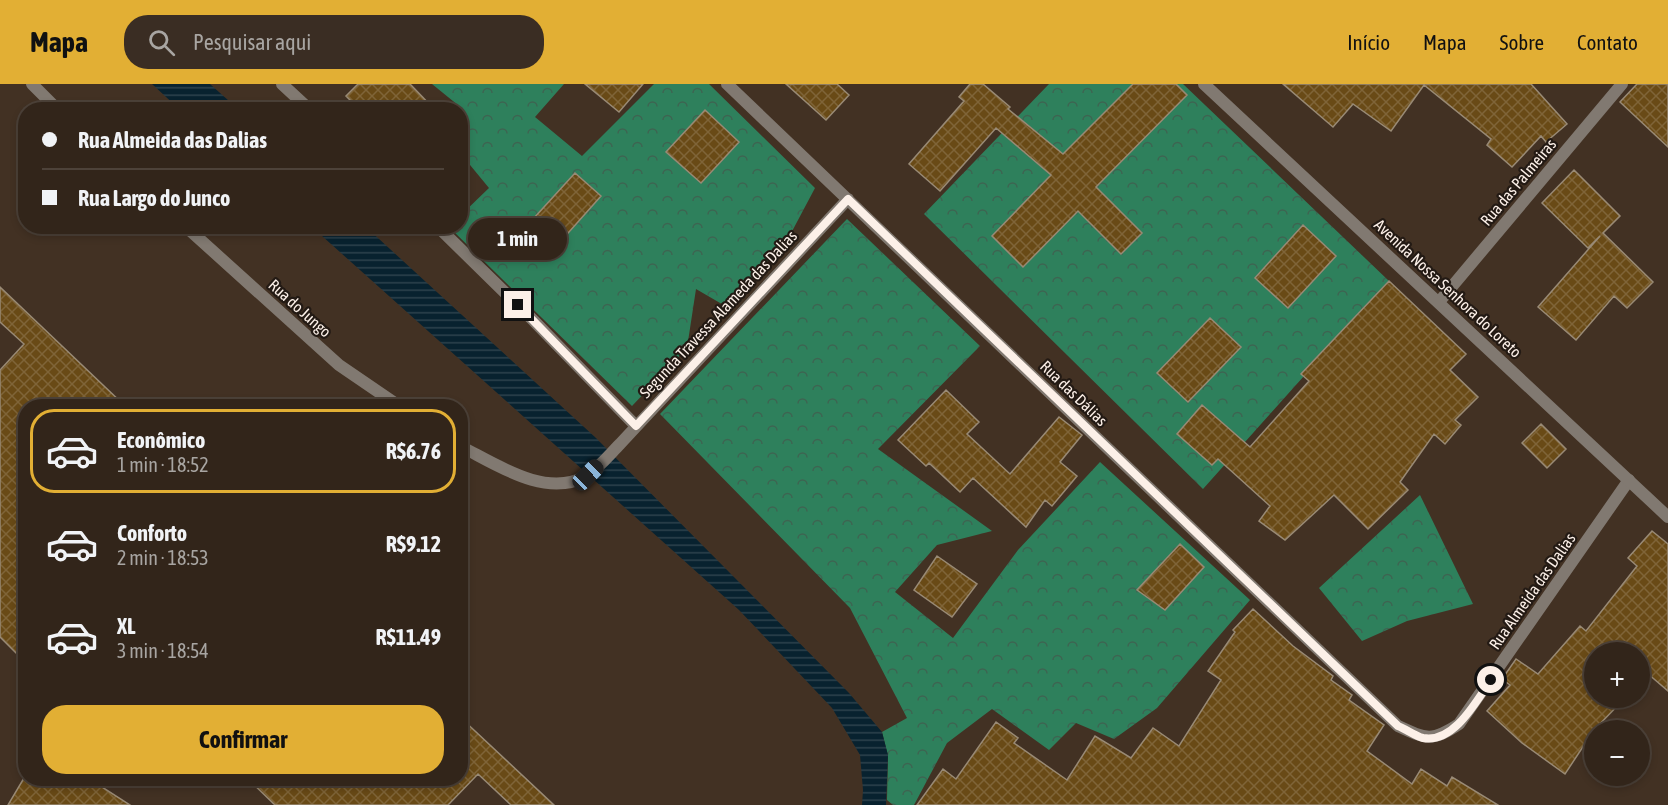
<!DOCTYPE html>
<html lang="pt">
<head>
<meta charset="utf-8">
<style>
	body { margin:0; font-family:"Asap Condensed",sans-serif; background:#3a2d23; color:#f1f3f6; height:100vh; display:flex; flex-direction:column; font-size:22px; white-space:nowrap }
	* { box-sizing:border-box; margin:0 }
	p { font-size:20px; color:#a8a5a2 }
	.icon { flex:none; width:33px; height:33px; fill:none; stroke:currentColor; stroke-width:2; stroke-linecap:round; stroke-linejoin:round }
	.map { position:relative; flex:1; overflow:hidden }
	.drawer { position:absolute; left:18px; top:315px; width:450px; height:387px; display:flex; flex-direction:column; background:#32251a; border-radius:24px; box-shadow:0 3px 9px #0003,0 0 0 2px #4d4239 }
	.drawer>* { flex:none }
	.guide { position:absolute; left:18px; top:18px; width:450px; height:132px; border-radius:24px; box-shadow:0 3px 9px #0003,0 0 0 2px #4d4239; display:grid; align-content:center; height:132px; padding:0 24px; background:#32251a }
	.fabs { position:absolute; left:1584px; top:558px; display:grid; gap:12px }
	.fabs a { display:grid; place-items:center; width:66px; height:66px; border-radius:50%; background:#32251a; box-shadow:0 3px 9px #0003,0 0 0 2px #4d4239; font-size:30px }
	.end { position:absolute; width:27px; height:27px; margin:-14px; border:8px solid #fcf0e8; background:#111; box-shadow:0 0 0 3px #111 }
	.from { border-radius:50% }
	.bubble { position:absolute; height:42px; border-radius:21px; background:#32251a; box-shadow:0 3px 9px #0003,0 0 0 2px #4d4239; font-size:20px; font-weight:700; line-height:42px; text-align:center }
	.car { position:absolute; width:18px; height:36px; margin:-18px -9px; border-radius:8px; box-shadow:0 0 4px 2px #0007; background:linear-gradient(#222 24%,#8ab4d8 0 40%,#222 0 76%,#8ab4d8 0 86%,#222 0) }
	.guide b { display:flex; align-items:center; gap:21px; height:57px; font-size:22px }
	.guide b+b { border-top:2px solid #4d4239 }
	.guide i { width:15px; height:15px; background:#f1f3f6 }
	ul { padding:10px 0 0; list-style:none }
	li { display:flex; align-items:center; gap:18px; height:84px; margin:0 12px 9px; padding:0 12px; border:3px solid transparent; border-radius:24px }
	li div { flex:1 }
	li b { display:block; font-size:22px }
	li em { font-style:normal; font-weight:700 }
	li.active { border-color:#e2af34 }
	li>.icon { width:54px; height:54px; stroke-width:1.5 }
	.action { display:flex; gap:12px; margin-top:auto; padding:12px 24px }
	.action a { flex:1; height:69px; border-radius:24px; background:#e2af34; color:#111; font-size:24px; font-weight:700; line-height:69px; text-align:center }
	header { display:flex; align-items:center; gap:36px; box-sizing:border-box; height:84px; padding:0 30px; background:#e2af34; color:#111 }
	header strong { font-size:28px }
	nav { display:flex; gap:33px; margin-inline-start:auto; font-size:21px }
	.search { width:420px; height:54px; background:#3a2d23; display:flex; align-items:center; gap:15px; box-sizing:border-box; padding:0 21px; border-radius:24px; color:#a8a5a2; font-size:22px }
	.map>svg:first-child { display:block }
</style>
</head>
<body>
<header>
<strong>Mapa</strong>
<div class="search"><svg class="icon" aria-label="search" viewBox="0 0 24 24"><circle cx="10" cy="10" r="6"/><path d="M15 15l6 6"/></svg>Pesquisar aqui</div>
<nav><a>Início</a><a>Mapa</a><a>Sobre</a><a>Contato</a></nav>
</header>
<div class="map">
<svg width="1668" height="721" viewBox="0 0 1668 721">
	<defs>
		<pattern id="forest-crowns" width="20" height="18" patternUnits="userSpaceOnUse" patternTransform="scale(1.5)"><rect width="20" height="18" fill="#2e805c"/><path d="M2 6a3 3 0 1 1 6 0M12 15a3 3 0 1 1 6 0" fill="none" stroke="#3d6451"/></pattern>
		<pattern id="water-rules" width="6" height="5" patternUnits="userSpaceOnUse" patternTransform="scale(1.5)"><rect width="6" height="5" fill="#08222f"/><path d="M0 2.5h6" fill="none" stroke="#2d424d"/></pattern>
		<pattern id="building-cross-hatch" width="8" height="8" patternUnits="userSpaceOnUse" patternTransform="scale(1.5)"><rect width="8" height="8" fill="#694a16"/><path d="M0 0l8 8M0 8l8-8" fill="none" stroke="#7f6438"/></pattern>
	</defs>
	<rect width="100%" height="100%" fill="#423123"/>
	<path fill="url(#forest-crowns)" d="M 432,0 L 564,0 L 535,33 L 582,72 L 654,0 L 709,0 L 815,104 L 789,153 L 727,223 L 696,205 L 687,264 L 632,322 L 449,143 L 460,142 L 461,131 L 489,104 L 461,70 L 461,35 L 464,26 Z
		M 1049,0 L 1183,0 L 1389,197 L 1203,405 L 924,130 Z
		M 847,135 L 980,262 L 878,365 L 992,447 L 937,461 L 895,508 L 953,554 L 1018,466 L 1100,378 L 1250,516 L 1157,624 L 1114,655 L 1076,639 L 1049,666 L 992,625 L 947,659 L 914,721 L 893,721 L 887,716 L 888,672 L 882,648 L 907,634 L 850,524 L 660,330 Z
		M 1420,411 L 1473,520 L 1407,537 L 1362,557 L 1319,504 Z"/>
	<path fill="url(#water-rules)" d="M 152,0 L 210,0 L 238,25 L 179,25 Z
		M 312,143 L 366,143 L 596,354 L 849,609 L 882,648 L 888,671 L 886,721 L 862,721 L 863,706 L 860,671 L 832,624 L 739,526 Z"/>
	<path fill="url(#building-cross-hatch)" stroke="#998a75" stroke-width="1.5" d="M 358,0 L 410,0 L 435,26 L 360,26 L 346,12 Z
		M 585,0 L 643,0 L 619,28 Z
		M 786,0 L 837,0 L 849,11 L 826,36 Z
		M 970,0 L 983,0 L 1010,23 L 1008,25 L 1063,70 L 1133,0 L 1176,0 L 1187,11 L 1096,103 L 1142,149 L 1121,170 L 1078,127 L 1023,183 L 992,152 L 1051,91 L 996,44 L 940,107 L 909,80 L 964,17 L 959,13 Z
		M 1283,0 L 1531,0 L 1567,40 L 1546,58 L 1541,52 L 1512,83 L 1487,61 L 1491,55 L 1424,1 L 1391,47 L 1353,20 L 1333,43 Z
		M 1637,0 L 1668,0 L 1668,63 L 1620,18 Z
		M 705,26 L 739,58 L 701,99 L 666,68 Z
		M 1574,86 L 1620,132 L 1603,149 L 1653,198 L 1627,224 L 1614,212 L 1576,256 L 1538,223 L 1600,152 L 1588,164 L 1542,119 Z
		M 575,89 L 601,112 L 561,157 L 534,134 Z
		M 1303,141 L 1336,172 L 1288,224 L 1255,194 Z
		M 1389,197 L 1466,270 L 1450,286 L 1478,313 L 1455,336 L 1461,341 L 1445,360 L 1434,350 L 1400,398 L 1408,406 L 1368,445 L 1334,411 L 1285,456 L 1259,437 L 1270,422 L 1218,375 L 1212,381 L 1177,350 L 1202,321 L 1250,363 L 1309,297 L 1301,290 Z
		M 0,203 L 125,322 L 26,322 L 26,579 L 0,553 L 0,286 L 24,260 L 0,238 Z
		M 1210,234 L 1241,263 L 1188,318 L 1157,289 Z
		M 946,306 L 979,338 L 967,350 L 1010,390 L 1059,333 L 1082,351 L 1060,378 L 1077,392 L 1052,422 L 1045,416 L 1026,443 L 973,394 L 960,408 L 929,379 L 926,382 L 898,356 Z
		M 1541,340 L 1566,365 L 1547,384 L 1522,359 Z
		M 1652,447 L 1668,460 L 1668,607 L 1647,589 L 1640,597 L 1640,568 L 1594,568 L 1594,614 L 1625,614 L 1594,646 L 1565,690 L 1522,659 L 1487,627 L 1510,601 L 1502,595 L 1516,575 L 1538,590 L 1580,542 L 1586,547 L 1637,482 L 1628,474 Z
		M 1180,460 L 1204,483 L 1165,526 L 1137,506 Z
		M 937,472 L 977,500 L 952,533 L 914,506 Z
		M 1253,525 L 1293,562 L 1333,592 L 1331,596 L 1352,611 L 1349,616 L 1384,641 L 1367,667 L 1412,700 L 1421,685 L 1447,702 L 1452,693 L 1498,721 L 917,721 L 943,685 L 956,695 L 996,638 L 1018,654 L 1014,659 L 1067,696 L 1095,652 L 1131,674 L 1153,644 L 1179,662 L 1221,596 L 1208,587 L 1235,548 L 1233,546 Z
		M 460,633 L 554,721 L 511,721 L 478,690 L 448,721 L 275,721 L 247,694 L 460,694 Z
		M 24,694 L 88,694 L 130,721 L 8,721 Z"/>
	<g fill="none" stroke-linecap="round" stroke-linejoin="round">
		<path stroke="#817971" stroke-width="12" d="M 32,0 L 58,26
			M 282,0 L 310,26
			M 727,0 L 1398,642 C 1426,655 1432,658 1459,640 L 1629,396
			M 185,142 L 339,281 L 399,322
			M 437,142 L 534,237 L 636,342
			M 1439,218 L 1622,0
			M 460,362 C 496,380 546,415 586,392 C 599,384 610,370 620,360 L 848,115"/>
		<path stroke="#817971" stroke-width="12" d="M 1204,0 L 1668,433"/>
	</g>
	<g fill="none" stroke-linecap="round" stroke-linejoin="round">
		<path stroke="#fcf0e8" stroke-width="8" d="M 518,221 L 636,342 L 848,115 L 1398,642 C 1406,645 1415,652 1423,654 C 1454,660 1477,616 1491,596"/>
	</g>
	<g text-anchor="middle" stroke-width="4.5" stroke-linejoin="round" paint-order="stroke">
		<g font-size="16" fill="#fcf0e8" stroke="#231a14">
			<text transform="translate(1518 98) rotate(-50)" y="6">Rua das Palmeiras</text>
			<text transform="translate(1448 204) rotate(43)" y="6">Avenida Nossa Senhora do Loreto</text>
			<text transform="translate(300 224) rotate(42)" y="6">Rua do Jungo</text>
			<text transform="translate(718 230) rotate(-47)" y="6">Segunda Travessa Alameda das Dalias</text>
			<text transform="translate(1074 309) rotate(44)" y="6">Rua das Dálias</text>
			<text transform="translate(1532 507) rotate(-55)" y="6">Rua Almeida das Dalias</text>
		</g>
	</g>
</svg>
<div class="fabs">
<a>+</a>
<a>−</a>
</div>
<i class="end from" style="left:1491px;top:596px"></i>
<i class="end" style="left:518px;top:221px"></i>
<div class="bubble" style="left:468px;top:134px;width:99px">1 min</div>
<i class="car" style="left:588px;top:391px;rotate:46deg"></i>
<div class="guide">
<b><i class="from"></i>Rua Almeida das Dalias</b>
<b><i></i>Rua Largo do Junco</b>
</div>
<section class="drawer">
<ul>
<li class="active"><svg class="icon" aria-label="car" viewBox="0 0 24 24"><path d="M5 17H2v-5l4-1 3-4h7l3 4 3 1v5h-3M9 17h6M6 11h13"/><circle cx="7" cy="17" r="2"/><circle cx="17" cy="17" r="2"/></svg><div><b>Econômico</b><p>1 min · 18:52</p></div><em>R$6.76</em></li>
<li><svg class="icon" aria-label="car" viewBox="0 0 24 24"><path d="M5 17H2v-5l4-1 3-4h7l3 4 3 1v5h-3M9 17h6M6 11h13"/><circle cx="7" cy="17" r="2"/><circle cx="17" cy="17" r="2"/></svg><div><b>Conforto</b><p>2 min · 18:53</p></div><em>R$9.12</em></li>
<li><svg class="icon" aria-label="car" viewBox="0 0 24 24"><path d="M5 17H2v-5l4-1 3-4h7l3 4 3 1v5h-3M9 17h6M6 11h13"/><circle cx="7" cy="17" r="2"/><circle cx="17" cy="17" r="2"/></svg><div><b>XL</b><p>3 min · 18:54</p></div><em>R$11.49</em></li>
</ul>
<div class="action"><a>Confirmar</a></div>
</section>
</div>
</body>
</html>
